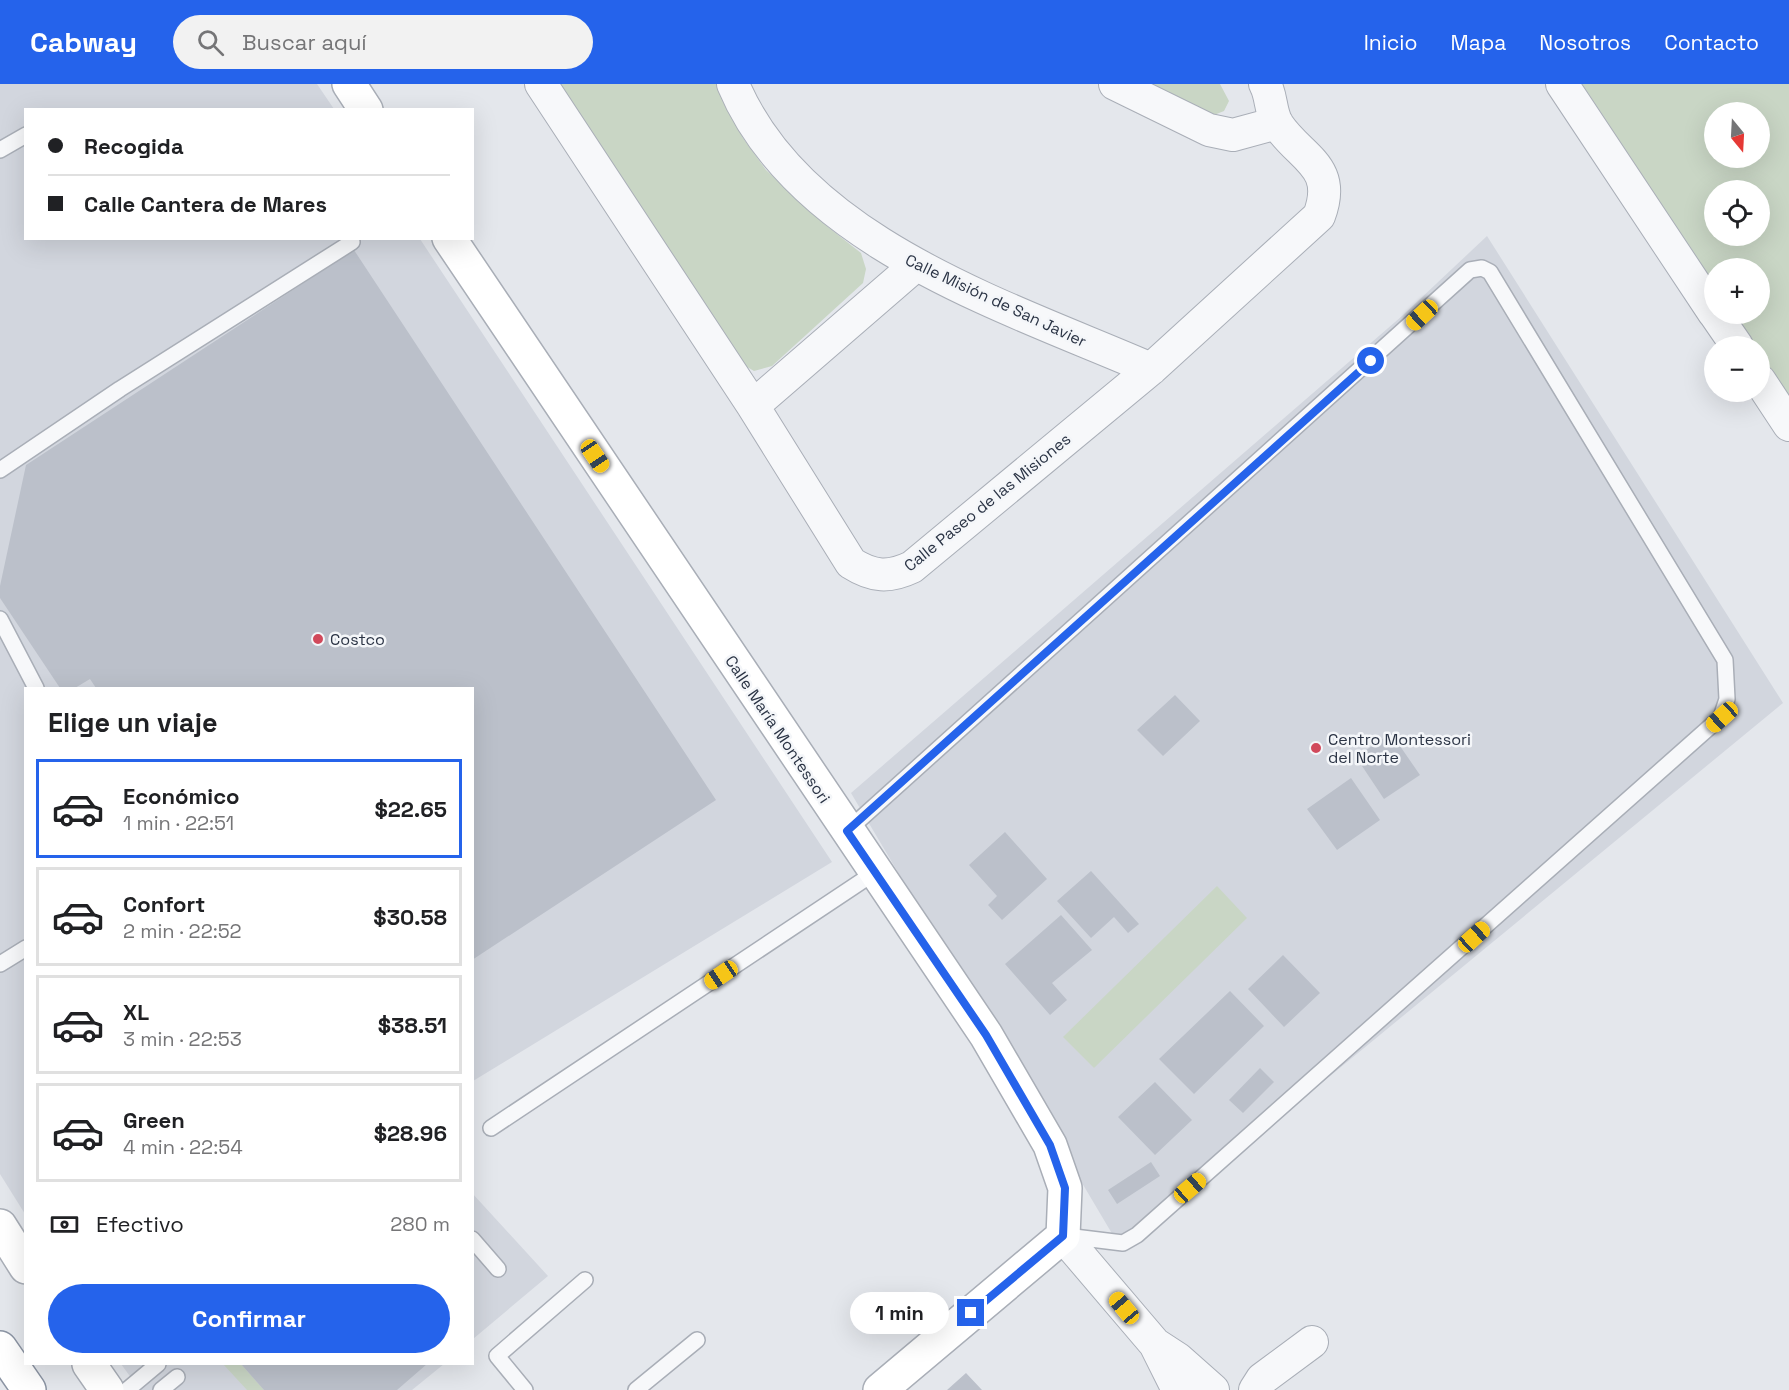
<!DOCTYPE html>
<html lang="es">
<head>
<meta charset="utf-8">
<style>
	body { margin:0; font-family:"Space Grotesk",sans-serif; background:#f2f2f2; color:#202124; height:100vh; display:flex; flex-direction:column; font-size:22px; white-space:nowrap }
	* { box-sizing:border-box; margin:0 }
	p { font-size:20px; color:#757577 }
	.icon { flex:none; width:33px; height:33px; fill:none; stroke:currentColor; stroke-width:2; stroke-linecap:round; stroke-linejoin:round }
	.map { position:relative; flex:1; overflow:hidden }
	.panel { position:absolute; left:24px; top:603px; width:450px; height:678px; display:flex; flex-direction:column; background:#fff; border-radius:0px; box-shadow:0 6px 24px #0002 }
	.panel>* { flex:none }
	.guide { position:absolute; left:24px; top:24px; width:450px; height:132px; border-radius:0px; box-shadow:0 6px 24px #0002; display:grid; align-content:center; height:132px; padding:0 24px; background:#fff }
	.needle { width:39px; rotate:162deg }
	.buttons { position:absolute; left:1704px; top:18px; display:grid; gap:12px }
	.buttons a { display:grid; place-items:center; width:66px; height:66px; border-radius:50%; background:#fff; box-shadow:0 6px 24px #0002; font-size:30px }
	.end { position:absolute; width:27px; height:27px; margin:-14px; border:8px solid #2563eb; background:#fff; box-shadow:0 0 0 3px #fff }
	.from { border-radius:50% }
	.bubble { position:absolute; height:42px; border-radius:21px; background:#fff; box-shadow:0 6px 24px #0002; font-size:20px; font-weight:700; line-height:42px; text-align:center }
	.car { position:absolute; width:18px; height:36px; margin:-18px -9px; border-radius:8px; box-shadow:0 0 4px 2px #0007; background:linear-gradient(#f5c518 24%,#345 0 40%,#f5c518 0 76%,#345 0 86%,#f5c518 0) }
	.guide b { display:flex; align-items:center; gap:21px; height:57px; font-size:22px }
	.guide b+b { border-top:2px solid #e0e0e0 }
	.guide i { width:15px; height:15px; background:#202124 }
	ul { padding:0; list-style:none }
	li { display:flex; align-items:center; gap:18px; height:99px; margin:0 12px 9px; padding:0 12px; border:3px solid #e0e0e0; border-radius:0px }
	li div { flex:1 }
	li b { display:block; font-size:22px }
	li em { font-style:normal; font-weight:700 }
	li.current { border-color:#2563eb }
	li>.icon { width:54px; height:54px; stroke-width:1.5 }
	h2 { padding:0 24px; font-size:27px; line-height:72px }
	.pay { display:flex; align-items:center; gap:15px; height:66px; padding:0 24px; font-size:22px }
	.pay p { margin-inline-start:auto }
	.primary-button { display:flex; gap:12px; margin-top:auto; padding:12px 24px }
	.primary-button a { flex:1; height:69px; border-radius:36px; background:#2563eb; color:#fff; font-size:24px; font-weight:700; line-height:69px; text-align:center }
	header { display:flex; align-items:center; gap:36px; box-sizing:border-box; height:84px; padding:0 30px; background:#2563eb; color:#fff }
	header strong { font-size:28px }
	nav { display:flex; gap:33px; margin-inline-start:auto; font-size:21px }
	.search { width:420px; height:54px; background:#f2f2f2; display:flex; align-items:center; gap:15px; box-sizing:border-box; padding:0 21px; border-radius:33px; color:#757577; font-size:22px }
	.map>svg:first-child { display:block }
</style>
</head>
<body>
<header>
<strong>Cabway</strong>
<div class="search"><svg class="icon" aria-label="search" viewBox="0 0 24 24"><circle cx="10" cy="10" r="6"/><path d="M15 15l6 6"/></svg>Buscar aquí</div>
<nav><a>Inicio</a><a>Mapa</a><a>Nosotros</a><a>Contacto</a></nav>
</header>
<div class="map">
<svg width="1789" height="1306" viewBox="0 0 1789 1306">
	<rect width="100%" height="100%" fill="#e4e7ec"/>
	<path fill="#d2d6de" d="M 0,0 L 317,0 L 334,25 L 26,26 L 26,154 L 420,155 L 832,778 L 473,997 L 472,604 L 26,604 L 25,1130 L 0,1090 Z
		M 1487,152 L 1783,619 L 1137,1151 L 1117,1158 L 851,709 L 1402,232 Z
		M 472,1109 L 548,1192 L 473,1255 L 472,1255 Z
		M 121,1280 L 444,1280 L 412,1306 L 140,1306 Z"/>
	<path fill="#c9d6c5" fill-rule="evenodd" d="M 556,0 L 717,0 L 743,54 L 766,86 L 828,143 L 861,169 L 866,185 L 863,199 L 772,282 L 754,287 L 737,277 Z
		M 1140,0 L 1220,0 L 1229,17 L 1224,27 L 1214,31 Z
		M 1582,0 L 1789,0 L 1789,321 L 1760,274 L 1760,262 L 1753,262 L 1732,230 L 1760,230 L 1760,184 L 1714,184 L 1714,201 ZM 1714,28 L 1760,28 L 1760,74 L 1714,74 ZM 1714,106 L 1760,106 L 1760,152 L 1714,152 Z
		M 1217,802 L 1247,834 L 1094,984 L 1063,953 Z
		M 223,1280 L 241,1280 L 264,1306 L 247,1306 Z"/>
	<path fill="#bbc0ca" d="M 354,166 L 716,716 L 472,876 L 472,604 L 96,604 L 90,595 L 75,604 L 60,604 L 0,514 L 0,502 L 26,381 Z
		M 1175,611 L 1200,637 L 1163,672 L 1137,646 Z
		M 1391,649 L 1420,691 L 1384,715 L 1356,673 Z
		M 1351,694 L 1380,736 L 1337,766 L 1307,725 Z
		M 1005,748 L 1047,795 L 1002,836 L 988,821 L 997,812 L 969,781 Z
		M 1091,787 L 1139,840 L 1128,849 L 1114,833 L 1091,854 L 1057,817 Z
		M 1061,831 L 1092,866 L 1052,899 L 1067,916 L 1050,931 L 1005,880 Z
		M 1283,871 L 1320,909 L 1284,943 L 1248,905 Z
		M 1230,907 L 1264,942 L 1194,1010 L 1159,975 Z
		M 1260,984 L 1274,998 L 1243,1029 L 1229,1016 Z
		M 1155,998 L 1192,1036 L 1155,1071 L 1118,1033 Z
		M 1151,1078 L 1160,1092 L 1117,1120 L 1108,1106 Z
		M 241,1280 L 427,1280 L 397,1306 L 264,1306 Z
		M 966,1289 L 982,1306 L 947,1306 Z"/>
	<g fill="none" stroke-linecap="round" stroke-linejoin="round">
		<defs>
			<path id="lane" d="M 0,66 L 26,51
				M 0,386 L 120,305 L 352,158
				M 0,535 L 36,604
				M 847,747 L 1470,186 L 1482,184 L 1490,188 L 1725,576 L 1727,615 L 1721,633 L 1137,1151 L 1123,1159 L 1066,1152
				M 0,880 L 26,864
				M 491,1044 L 874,789
				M 472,1155 L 498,1185
				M 127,1306 L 158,1280
				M 161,1306 L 177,1293
				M 525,1306 L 497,1272 L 585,1196
				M 636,1306 L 697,1256"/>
			<path id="street" d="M 541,0 L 753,322 L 851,479 C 873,493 889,494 912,483 L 1151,285 L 1319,132 C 1338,82 1301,75 1278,41 C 1270,29 1272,12 1265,0
				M 733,0 C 799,158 1006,222 1151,285
				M 1115,0 L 1209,46 L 1233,51 L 1277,39
				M 1562,0 L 1714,229
				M 1715,230 L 1737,262
				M 1760,297 L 1789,341
				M 753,322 L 916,181
				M 1063,1152 L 1155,1260
				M 1178,1306 L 1155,1260 L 1178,1275 L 1213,1306
				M 1255,1306 L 1262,1295 L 1312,1258"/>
			<path id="secondary" d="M 349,0 L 366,26
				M 449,154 L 986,951 L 1050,1061 L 1065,1104 L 1063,1152 L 880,1306
				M 0,1142 L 26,1183
				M 89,1280 L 107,1306"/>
			<path id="highway" d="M 0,1264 L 29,1306"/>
		</defs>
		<use href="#lane" stroke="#a9aeb7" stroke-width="18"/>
		<use href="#street" stroke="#a9aeb7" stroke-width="34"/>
		<use href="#secondary" stroke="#a9aeb7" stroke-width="36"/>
		<use href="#highway" stroke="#8b94a3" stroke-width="36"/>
		<use href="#lane" stroke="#f7f8fa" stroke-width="15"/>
		<use href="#street" stroke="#f7f8fa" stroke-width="32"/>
		<use href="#secondary" stroke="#fff" stroke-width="33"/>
		<use href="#highway" stroke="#fff" stroke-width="33"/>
	</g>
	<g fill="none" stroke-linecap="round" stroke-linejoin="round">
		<path stroke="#2563eb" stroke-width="8" d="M 971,1229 L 1063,1152 L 1065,1104 L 1050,1061 L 986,951 L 847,747 L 1371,277"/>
	</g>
	<g fill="#d1495b" stroke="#f4f6f9" stroke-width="2">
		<circle cx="318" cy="555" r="6"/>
		<circle cx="1316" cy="664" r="6"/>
	</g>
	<g text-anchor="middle" stroke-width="5" stroke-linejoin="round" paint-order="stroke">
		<g font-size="16" fill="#2b3445" stroke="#f4f6f9">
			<text transform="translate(996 216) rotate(25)" y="6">Calle Misión de San Javier</text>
			<text transform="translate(987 418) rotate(-39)" y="6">Calle Paseo de las Misiones</text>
			<text transform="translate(778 645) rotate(56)" y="6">Calle María Montessori</text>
		</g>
		<g font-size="16" fill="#2b3445" stroke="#f4f6f9" text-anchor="start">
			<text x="330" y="561">Costco</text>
			<text x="1328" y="661">Centro Montessori<tspan x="1328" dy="18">del Norte</tspan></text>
		</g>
	</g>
</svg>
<div class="buttons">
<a><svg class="needle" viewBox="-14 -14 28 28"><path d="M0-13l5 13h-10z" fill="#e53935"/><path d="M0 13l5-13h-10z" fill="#757577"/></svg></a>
<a><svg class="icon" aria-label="locate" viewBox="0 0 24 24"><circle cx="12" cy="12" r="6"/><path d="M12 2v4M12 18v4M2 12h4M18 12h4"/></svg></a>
<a>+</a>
<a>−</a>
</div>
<i class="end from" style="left:1371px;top:277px"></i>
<i class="end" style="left:971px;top:1229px"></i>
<div class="bubble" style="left:850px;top:1208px;width:99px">1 min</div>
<i class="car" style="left:1422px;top:231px;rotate:227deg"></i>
<i class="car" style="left:595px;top:372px;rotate:146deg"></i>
<i class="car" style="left:1722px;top:633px;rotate:228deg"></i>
<i class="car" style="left:1474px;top:853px;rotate:48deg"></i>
<i class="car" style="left:721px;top:891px;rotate:236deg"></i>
<i class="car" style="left:1190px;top:1104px;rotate:49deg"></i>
<i class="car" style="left:1124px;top:1224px;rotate:320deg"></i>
<div class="guide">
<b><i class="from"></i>Recogida</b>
<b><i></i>Calle Cantera de Mares</b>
</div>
<section class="panel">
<h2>Elige un viaje</h2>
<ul>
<li class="current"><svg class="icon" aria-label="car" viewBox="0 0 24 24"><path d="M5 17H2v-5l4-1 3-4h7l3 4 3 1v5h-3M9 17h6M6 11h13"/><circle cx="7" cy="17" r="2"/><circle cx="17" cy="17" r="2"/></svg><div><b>Económico</b><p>1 min · 22:51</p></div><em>$22.65</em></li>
<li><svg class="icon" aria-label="car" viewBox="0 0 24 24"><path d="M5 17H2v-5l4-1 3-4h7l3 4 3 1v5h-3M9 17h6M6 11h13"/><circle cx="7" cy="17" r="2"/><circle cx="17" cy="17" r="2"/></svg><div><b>Confort</b><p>2 min · 22:52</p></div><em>$30.58</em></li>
<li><svg class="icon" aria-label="car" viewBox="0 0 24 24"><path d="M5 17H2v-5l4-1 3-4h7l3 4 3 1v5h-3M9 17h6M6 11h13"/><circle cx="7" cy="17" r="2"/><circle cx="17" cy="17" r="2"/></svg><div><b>XL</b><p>3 min · 22:53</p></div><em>$38.51</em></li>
<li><svg class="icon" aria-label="car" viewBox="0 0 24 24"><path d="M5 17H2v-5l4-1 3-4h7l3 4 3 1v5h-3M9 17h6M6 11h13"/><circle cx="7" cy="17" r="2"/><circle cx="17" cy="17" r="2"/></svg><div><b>Green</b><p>4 min · 22:54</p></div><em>$28.96</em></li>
</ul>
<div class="pay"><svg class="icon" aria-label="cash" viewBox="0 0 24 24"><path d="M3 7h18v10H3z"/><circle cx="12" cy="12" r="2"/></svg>Efectivo<p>280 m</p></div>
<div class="primary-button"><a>Confirmar</a></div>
</section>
</div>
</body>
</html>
